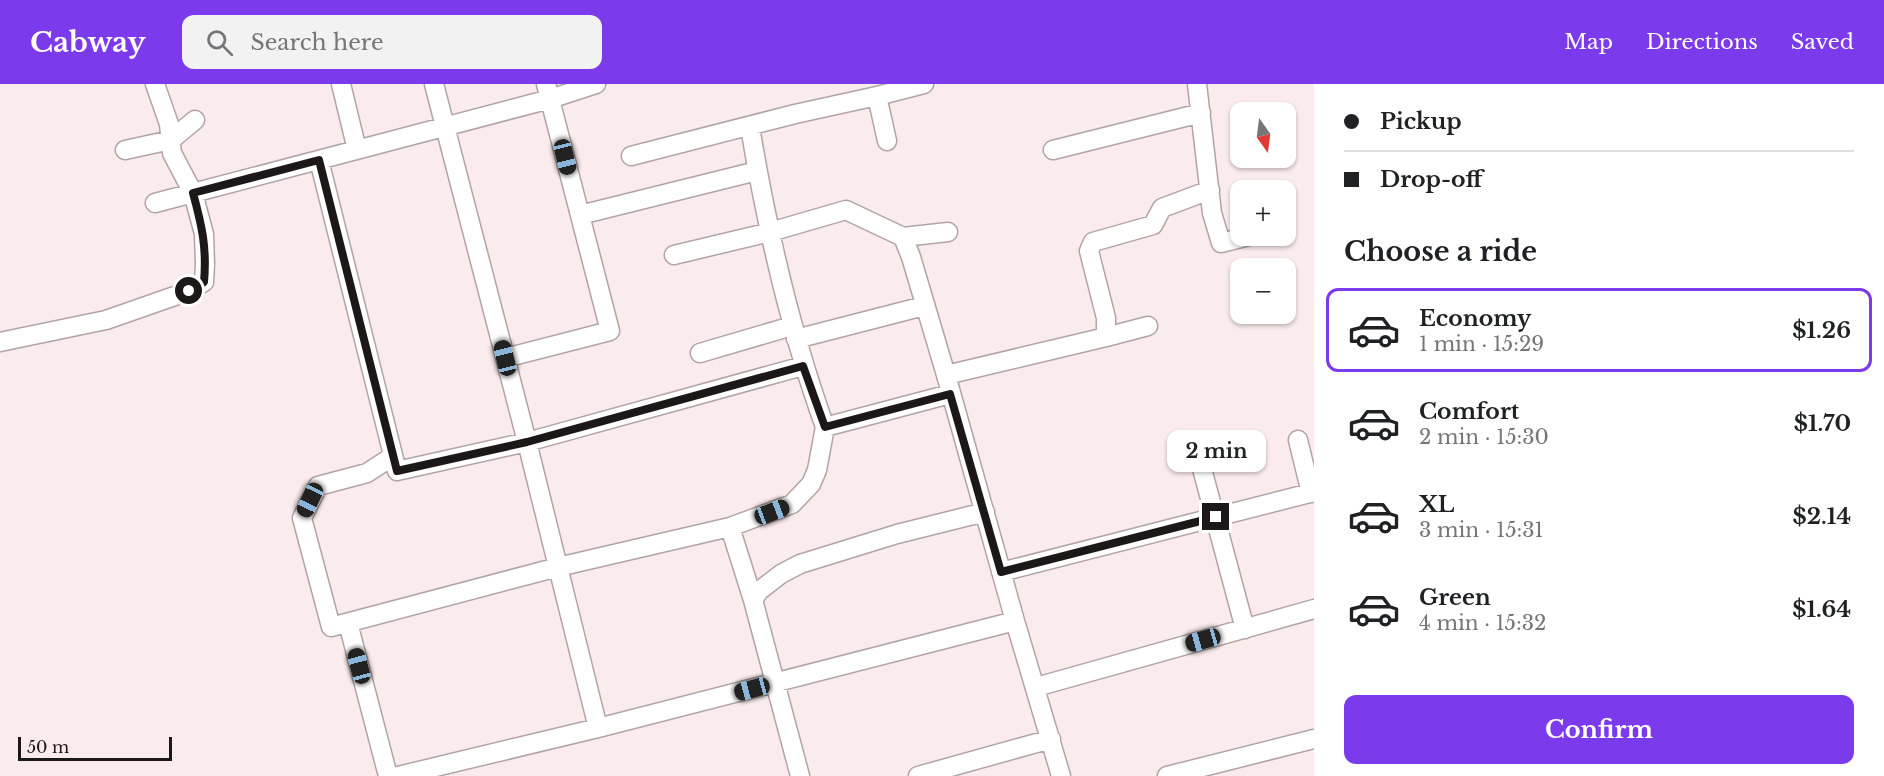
<!DOCTYPE html>
<html lang="en">
<head>
<meta charset="utf-8">
<style>
	body { margin:0; font-family:"Libre Baskerville",serif; background:#f2f2f2; color:#202124; height:100vh; display:flex; flex-direction:column; font-size:22px; white-space:nowrap }
	* { box-sizing:border-box; margin:0 }
	p { font-size:20px; color:#757577 }
	.icon { flex:none; width:33px; height:33px; fill:none; stroke:currentColor; stroke-width:2; stroke-linecap:round; stroke-linejoin:round }
	.map { position:relative; flex:1; overflow:hidden }
	.sheet { display:flex; flex-direction:column; background:#fff; width:570px }
	.sheet>* { flex:none }
	.banner { display:grid; align-content:center; height:132px; padding:0 30px; background:#fff }
	.needle { width:39px; rotate:166deg }
	.controls { position:absolute; left:1230px; top:18px; display:grid; gap:12px }
	.controls a { display:grid; place-items:center; width:66px; height:66px; border-radius:12px; background:#fff; box-shadow:0 2px 4px #0004; font-size:30px }
	.scale { position:absolute; left:18px; bottom:15px; width:154px; box-sizing:border-box; padding-left:6px; border:3px solid #1d1818; border-top:0; font-size:16px; line-height:21px; white-space:nowrap; color:#1d1818; -webkit-text-stroke:4px #faebec; paint-order:stroke }
	.end { position:absolute; width:27px; height:27px; margin:-14px; border:8px solid #1d1818; background:#fff; box-shadow:0 0 0 3px #fff }
	.from { border-radius:50% }
	.bubble { position:absolute; height:42px; border-radius:12px; background:#fff; box-shadow:0 2px 4px #0004; font-size:20px; font-weight:700; line-height:42px; text-align:center }
	.car { position:absolute; width:18px; height:36px; margin:-18px -9px; border-radius:8px; box-shadow:0 0 4px 2px #0007; background:linear-gradient(#222 24%,#8ab4d8 0 40%,#222 0 76%,#8ab4d8 0 86%,#222 0) }
	.banner b { display:flex; align-items:center; gap:21px; height:57px; font-size:22px }
	.banner b+b { border-top:2px solid #e0e0e0 }
	.banner i { width:15px; height:15px; background:#202124 }
	ul { padding:0; list-style:none }
	li { display:flex; align-items:center; gap:18px; height:84px; margin:0 12px 9px; padding:0 18px; border:3px solid transparent; border-radius:12px }
	li div { flex:1 }
	li b { display:block; font-size:22px }
	li em { font-style:normal; font-weight:700 }
	li.active { border-color:#7c3aed }
	li>.icon { width:54px; height:54px; stroke-width:1.5 }
	h2 { padding:0 30px; font-size:27px; line-height:72px }
	.button { display:flex; gap:12px; margin-top:auto; padding:12px 30px }
	.button a { flex:1; height:69px; border-radius:12px; background:#7c3aed; color:#fff; font-size:24px; font-weight:700; line-height:69px; text-align:center }
	header { display:flex; align-items:center; gap:36px; box-sizing:border-box; height:84px; padding:0 30px; background:#7c3aed; color:#fff }
	header strong { font-size:28px }
	nav { display:flex; gap:33px; margin-inline-start:auto; font-size:21px }
	.search { width:420px; height:54px; background:#f2f2f2; display:flex; align-items:center; gap:15px; box-sizing:border-box; padding:0 21px; border-radius:12px; color:#757577; font-size:22px }
	main { display:flex; flex:1; min-height:0 }
	.map>svg:first-child { display:block }
</style>
</head>
<body>
<header>
<strong>Cabway</strong>
<div class="search"><svg class="icon" aria-label="search" viewBox="0 0 24 24"><circle cx="10" cy="10" r="6"/><path d="M15 15l6 6"/></svg>Search here</div>
<nav><a>Map</a><a>Directions</a><a>Saved</a></nav>
</header>
<main>
<div class="map">
<svg width="1314" height="692" viewBox="0 0 1314 692">
	<rect width="100%" height="100%" fill="#faebec"/>
	<g fill="none" stroke-linecap="round" stroke-linejoin="round">
		<defs>
			<path id="street" d="M 341,0 L 357,66
				M 434,0 L 527,358 L 598,644
				M 1197,0 L 1212,129 L 1221,159 L 1249,152
				M 877,12 L 924,0
				M 750,43 C 767,145 790,246 825,343 L 950,310
				M 125,66 L 171,56 L 195,36
				M 1053,66 L 1201,29
				M 631,72 L 795,30 L 877,12 L 887,57
				M 319,76 L 397,387 L 527,358 L 803,282
				M 155,119 L 550,15 L 596,0
				M 580,131 L 757,87
				M 903,153 L 948,148
				M 674,171 L 770,148 L 846,126 L 903,153 L 911,173 L 946,291 L 1015,537 L 1061,692
				M 1106,253 L 1148,242
				M 796,255 L 924,222
				M 0,258 L 106,236 L 189,207 L 204,198 L 205,180 L 204,150 L 193,109 L 172,69 L 169,40 L 155,0
				M 700,269 L 792,242
				M 505,274 L 610,247 L 546,0
				M 946,291 L 1106,253 L 1106,234 L 1089,167 L 1093,158 L 1153,141 L 1162,124 L 1210,106
				M 1298,356 L 1311,409
				M 1197,366 L 1245,545
				M 393,372 L 367,389 L 318,402 L 302,434 L 331,543 L 558,483 L 730,443 L 792,420 L 811,400 L 817,386 L 825,343
				M 730,443 L 753,516 L 800,692
				M 1001,488 L 1314,408
				M 753,516 L 759,507 L 781,490 L 800,480 L 897,450 L 985,428
				M 348,539 L 388,692
				M 1036,603 L 1314,525
				M 398,692 L 598,644 L 1015,537
				M 918,692 L 1051,655
				M 1167,692 L 1314,655"/>
		</defs>
		<use href="#street" stroke="#b2a4a5" stroke-width="21"/>
		<use href="#street" stroke="#fff" stroke-width="18"/>
	</g>
	<g fill="none" stroke-linecap="round" stroke-linejoin="round">
		<path stroke="#1d1818" stroke-width="8" d="M 189,207 L 204,198 C 207,164 202,142 193,109 L 319,76 L 397,387 L 527,358 L 803,282 L 825,343 L 950,310 L 1001,488 L 1216,433"/>
	</g>
</svg>
<div class="controls">
<a><svg class="needle" viewBox="-14 -14 28 28"><path d="M0-13l5 13h-10z" fill="#e53935"/><path d="M0 13l5-13h-10z" fill="#757577"/></svg></a>
<a>+</a>
<a>−</a>
</div>
<div class="scale">50 m</div>
<i class="end from" style="left:189px;top:207px"></i>
<i class="end" style="left:1216px;top:433px"></i>
<div class="bubble" style="left:1167px;top:346px;width:99px">2 min</div>
<i class="car" style="left:565px;top:73px;rotate:166deg"></i>
<i class="car" style="left:505px;top:274px;rotate:346deg"></i>
<i class="car" style="left:310px;top:416px;rotate:205deg"></i>
<i class="car" style="left:772px;top:428px;rotate:69deg"></i>
<i class="car" style="left:1203px;top:556px;rotate:254deg"></i>
<i class="car" style="left:359px;top:582px;rotate:345deg"></i>
<i class="car" style="left:752px;top:605px;rotate:255deg"></i>
</div>
<section class="sheet">
<div class="banner">
<b><i class="from"></i>Pickup</b>
<b><i></i>Drop-off</b>
</div>
<h2>Choose a ride</h2>
<ul>
<li class="active"><svg class="icon" aria-label="car" viewBox="0 0 24 24"><path d="M5 17H2v-5l4-1 3-4h7l3 4 3 1v5h-3M9 17h6M6 11h13"/><circle cx="7" cy="17" r="2"/><circle cx="17" cy="17" r="2"/></svg><div><b>Economy</b><p>1 min · 15:29</p></div><em>$1.26</em></li>
<li><svg class="icon" aria-label="car" viewBox="0 0 24 24"><path d="M5 17H2v-5l4-1 3-4h7l3 4 3 1v5h-3M9 17h6M6 11h13"/><circle cx="7" cy="17" r="2"/><circle cx="17" cy="17" r="2"/></svg><div><b>Comfort</b><p>2 min · 15:30</p></div><em>$1.70</em></li>
<li><svg class="icon" aria-label="car" viewBox="0 0 24 24"><path d="M5 17H2v-5l4-1 3-4h7l3 4 3 1v5h-3M9 17h6M6 11h13"/><circle cx="7" cy="17" r="2"/><circle cx="17" cy="17" r="2"/></svg><div><b>XL</b><p>3 min · 15:31</p></div><em>$2.14</em></li>
<li><svg class="icon" aria-label="car" viewBox="0 0 24 24"><path d="M5 17H2v-5l4-1 3-4h7l3 4 3 1v5h-3M9 17h6M6 11h13"/><circle cx="7" cy="17" r="2"/><circle cx="17" cy="17" r="2"/></svg><div><b>Green</b><p>4 min · 15:32</p></div><em>$1.64</em></li>
</ul>
<div class="button"><a>Confirm</a></div>
</section>
</main>
</body>
</html>
